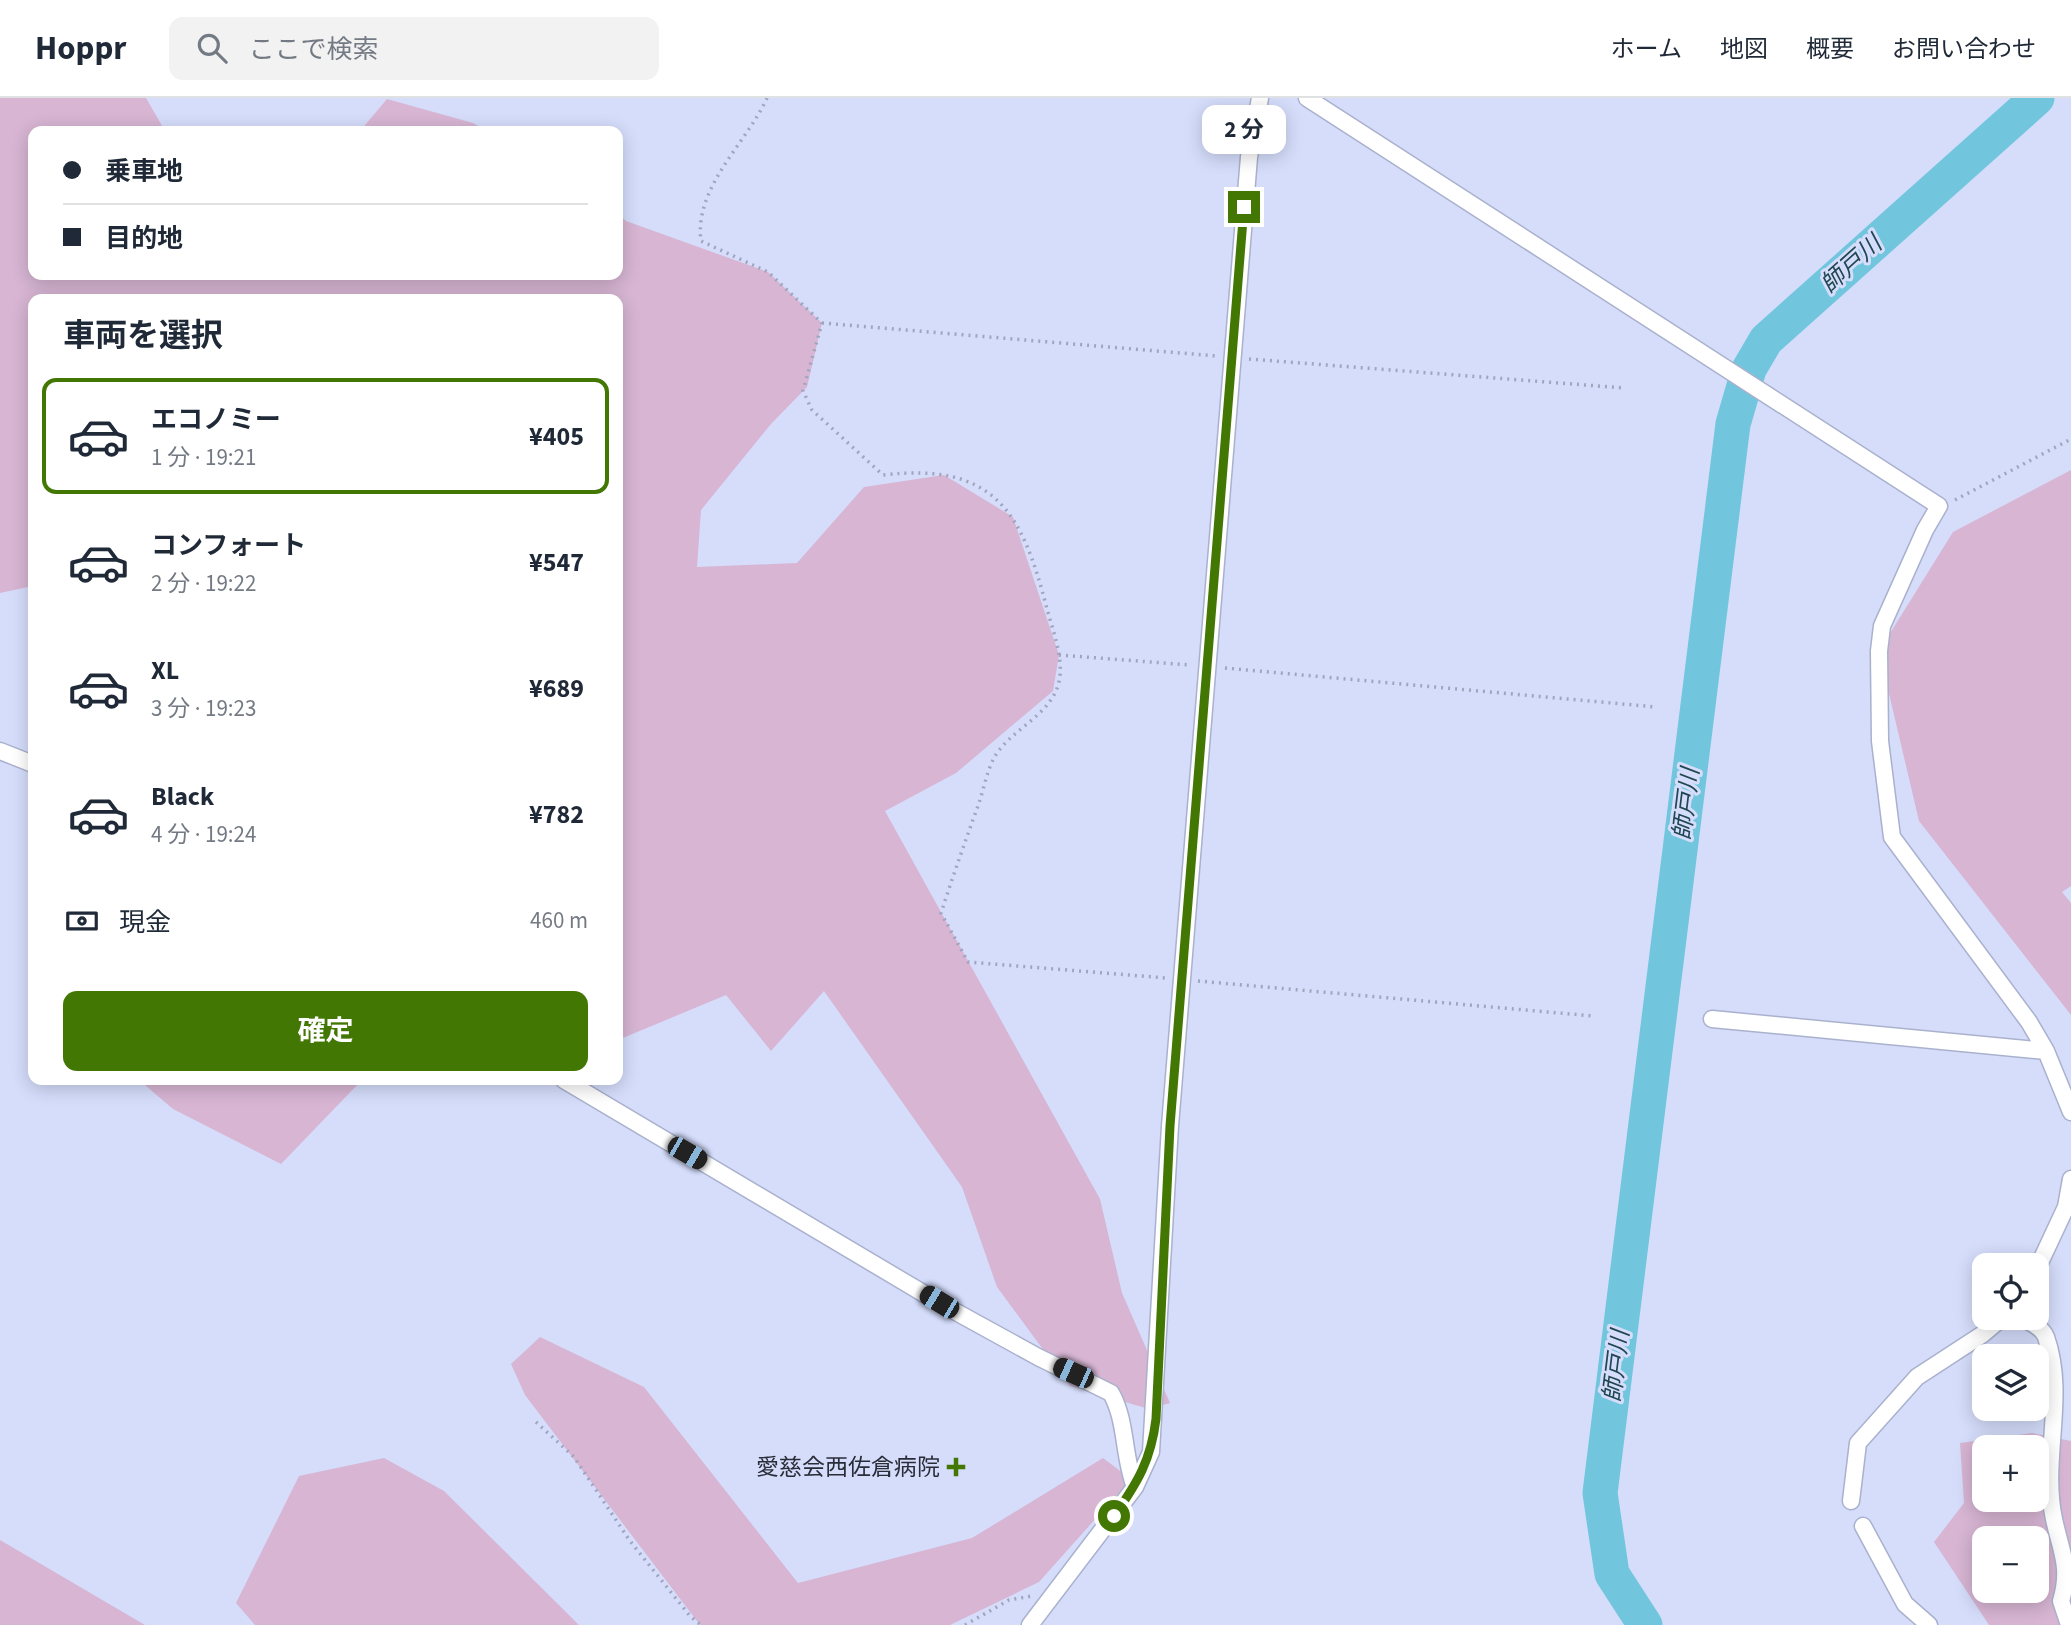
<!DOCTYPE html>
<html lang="ja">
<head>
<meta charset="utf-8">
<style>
	body { margin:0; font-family:"Source Sans 3","Noto Sans JP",sans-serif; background:#f2f2f3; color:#1f2937; height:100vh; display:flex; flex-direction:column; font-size:26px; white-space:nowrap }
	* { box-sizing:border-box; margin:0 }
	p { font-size:23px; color:#747a83 }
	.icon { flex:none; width:38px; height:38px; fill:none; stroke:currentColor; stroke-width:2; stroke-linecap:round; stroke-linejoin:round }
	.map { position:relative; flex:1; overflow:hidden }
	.side { position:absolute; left:28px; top:196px; width:595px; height:791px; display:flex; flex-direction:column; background:#fff; border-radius:14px; box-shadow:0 4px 18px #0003 }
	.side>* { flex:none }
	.top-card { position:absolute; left:28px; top:28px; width:595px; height:154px; border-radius:14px; box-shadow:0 4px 18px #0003; display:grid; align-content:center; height:154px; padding:0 35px; background:#fff }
	.fabs { position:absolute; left:1972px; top:1155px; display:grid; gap:14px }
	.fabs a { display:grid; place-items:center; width:77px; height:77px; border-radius:14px; background:#fff; box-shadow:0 4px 18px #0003; font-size:35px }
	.end { position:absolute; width:32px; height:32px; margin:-16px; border:9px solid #437703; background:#fff; box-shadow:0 0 0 4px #fff }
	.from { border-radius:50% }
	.bubble { position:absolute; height:49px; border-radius:14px; background:#fff; box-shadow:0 4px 18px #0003; font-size:23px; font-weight:700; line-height:49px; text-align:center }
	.car { position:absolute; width:21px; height:42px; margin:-21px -10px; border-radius:9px; box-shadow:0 0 5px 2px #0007; background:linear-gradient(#222 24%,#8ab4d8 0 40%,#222 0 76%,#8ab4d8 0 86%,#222 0) }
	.top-card b { display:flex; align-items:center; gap:24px; height:66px; font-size:26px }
	.top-card b+b { border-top:2px solid #e0e1e3 }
	.top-card i { width:18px; height:18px; background:#1f2937 }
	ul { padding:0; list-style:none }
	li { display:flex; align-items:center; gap:21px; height:116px; margin:0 14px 10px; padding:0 21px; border:4px solid transparent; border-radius:14px }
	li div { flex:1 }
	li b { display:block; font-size:26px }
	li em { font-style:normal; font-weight:700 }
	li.on { border-color:#437703 }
	li>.icon { width:63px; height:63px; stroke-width:1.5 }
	h2 { padding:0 35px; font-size:32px; line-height:84px }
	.pay { display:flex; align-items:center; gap:18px; height:77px; padding:0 35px; font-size:26px }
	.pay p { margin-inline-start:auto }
	.action { display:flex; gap:14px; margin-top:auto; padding:14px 35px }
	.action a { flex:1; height:80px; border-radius:14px; background:#437703; color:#fff; font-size:28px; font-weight:700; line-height:80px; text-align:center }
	header { display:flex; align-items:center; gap:42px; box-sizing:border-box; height:98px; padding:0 35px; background:#fff; border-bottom:2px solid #e0e1e3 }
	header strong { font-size:33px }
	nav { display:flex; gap:38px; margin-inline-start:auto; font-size:24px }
	.search { width:490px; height:63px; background:#f2f2f3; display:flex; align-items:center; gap:18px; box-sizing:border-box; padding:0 24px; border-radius:14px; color:#747a83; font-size:26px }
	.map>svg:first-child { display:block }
</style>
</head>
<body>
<header>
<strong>Hoppr</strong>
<div class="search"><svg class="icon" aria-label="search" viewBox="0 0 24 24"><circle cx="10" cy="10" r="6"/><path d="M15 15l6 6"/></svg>ここで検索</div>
<nav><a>ホーム</a><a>地図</a><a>概要</a><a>お問い合わせ</a></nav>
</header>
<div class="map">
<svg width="2071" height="1527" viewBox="0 0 2071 1527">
	<rect width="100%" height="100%" fill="#d5ddfb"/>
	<path fill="#d7b5d3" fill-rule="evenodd" d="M 0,0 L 146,0 L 165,33 L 33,33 L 33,177 L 618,177 L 618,116 L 626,123 L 768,174 L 822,225 L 807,289 L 771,326 L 701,412 L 697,469 L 797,465 L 864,389 L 944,377 L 1013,419 L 1059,557 L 1053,593 L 956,675 L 885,713 L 1100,1101 L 1122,1195 L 1170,1305 L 1149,1311 L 1070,1288 L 997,1189 L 962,1089 L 824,893 L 771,953 L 726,897 L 618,942 L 618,201 L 33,201 L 33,488 L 0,495 Z
		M 387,1 L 473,25 L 488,33 L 360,33 Z
		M 2071,372 L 2071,788 L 2062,794 L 2071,805 L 2071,917 L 1919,723 L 1879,553 L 1953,434 Z
		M 139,982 L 362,982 L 281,1066 L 173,1011 Z
		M 540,1239 L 644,1289 L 798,1485 L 972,1440 L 1103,1360 L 1131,1381 L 1039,1484 L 950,1527 L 700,1527 L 525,1297 L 511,1266 Z
		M 2032,1335 L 2071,1343 L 2071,1527 L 1989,1527 L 1934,1444 L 1964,1405 L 1960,1345 ZM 1984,1349 L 2037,1349 L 2037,1402 L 1984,1402 ZM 1984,1440 L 2037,1440 L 2037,1493 L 1984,1493 Z
		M 384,1360 L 444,1393 L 579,1527 L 255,1527 L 236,1505 L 299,1378 Z
		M 0,1442 L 145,1527 L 0,1527 Z"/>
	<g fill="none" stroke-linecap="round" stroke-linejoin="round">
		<path stroke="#71c6dd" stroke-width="35" d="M 1645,1527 L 1612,1476 L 1600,1395 L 1733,326 L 1749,271 L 1766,242 L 2037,0"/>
		<defs>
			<path id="minor" d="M 1307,0 L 1939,408 L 1925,432 L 1882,528 L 1879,553 L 1880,643 L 1892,739 L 2029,924 L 2046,953 L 2071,1014
				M 0,653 L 33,666
				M 1712,921 L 2046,953
				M 564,982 L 938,1204 L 1038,1259 L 1111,1295 C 1127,1323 1123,1359 1135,1389
				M 2037,1171 L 2066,1109 L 2071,1081
				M 2021,1220 C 2030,1224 2042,1229 2046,1239 C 2067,1299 2041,1360 2054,1421 C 2061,1454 2071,1469 2061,1503 L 2069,1527
				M 1851,1403 L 1858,1345 L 1917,1279 L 1983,1236 L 2002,1220
				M 1863,1428 L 1905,1506 L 1929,1527
				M 1030,1527 L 1135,1389 L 1151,1354 L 1170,1028 L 1249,59 L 1260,0"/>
		</defs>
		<use href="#minor" stroke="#a9b1cd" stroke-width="19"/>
		<path stroke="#9fa5bd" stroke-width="3.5" stroke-dasharray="2 5" stroke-linecap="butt" d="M 767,0 C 746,46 694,89 701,143 L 768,174 L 822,225 L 803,293 L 812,312 L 883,377 C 994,364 1022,413 1047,511 C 1053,533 1064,561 1059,584 C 1051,618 1009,632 994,660 C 987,673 984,690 979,705 C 966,741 953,778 941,815 L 968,864 L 1166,880
			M 822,225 L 1217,258
			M 1249,261 L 1624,290
			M 1955,402 L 2071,341
			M 1059,557 L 1190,567
			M 1225,570 L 1656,609
			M 1198,883 L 1593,918
			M 536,1324 L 574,1359 L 630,1443 L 690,1518 L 701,1527
			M 965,1527 L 1009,1502 L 1032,1498"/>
		<use href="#minor" stroke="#fff" stroke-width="16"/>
	</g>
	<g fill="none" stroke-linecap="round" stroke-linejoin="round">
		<path stroke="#437703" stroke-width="9" d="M 1114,1418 C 1138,1384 1151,1362 1156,1321 L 1170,1028 L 1244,109"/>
	</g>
	<path fill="#437703" stroke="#d5ddfb" stroke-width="2.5" d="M952.5 1358.5h7v7h7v7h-7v7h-7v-7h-7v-7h7z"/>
	<g text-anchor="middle" stroke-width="6" stroke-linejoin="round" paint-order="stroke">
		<g font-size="23" fill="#2a2d38" stroke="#d5ddfb" text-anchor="end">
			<text x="940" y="1377">愛慈会西佐倉病院</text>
		</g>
		<g font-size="24" font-style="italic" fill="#214752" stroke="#d5ddfb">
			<text transform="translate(1851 166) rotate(-42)" y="8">師戸川</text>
			<text transform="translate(1686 706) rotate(-83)" y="8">師戸川</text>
			<text transform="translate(1616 1268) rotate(-83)" y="8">師戸川</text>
		</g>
	</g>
</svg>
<div class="fabs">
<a><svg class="icon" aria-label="locate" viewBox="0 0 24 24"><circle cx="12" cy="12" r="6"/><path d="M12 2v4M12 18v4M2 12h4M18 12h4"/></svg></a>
<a><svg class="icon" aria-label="layers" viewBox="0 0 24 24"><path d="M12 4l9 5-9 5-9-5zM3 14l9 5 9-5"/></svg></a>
<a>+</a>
<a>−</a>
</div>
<i class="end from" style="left:1114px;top:1418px"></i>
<i class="end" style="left:1244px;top:109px"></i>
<div class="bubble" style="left:1202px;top:7px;width:84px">2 分</div>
<i class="car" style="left:687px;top:1055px;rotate:120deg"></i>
<i class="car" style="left:939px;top:1204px;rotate:301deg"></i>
<i class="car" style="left:1073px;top:1275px;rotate:294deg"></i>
<div class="top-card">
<b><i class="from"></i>乗車地</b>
<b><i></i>目的地</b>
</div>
<section class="side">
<h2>車両を選択</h2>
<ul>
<li class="on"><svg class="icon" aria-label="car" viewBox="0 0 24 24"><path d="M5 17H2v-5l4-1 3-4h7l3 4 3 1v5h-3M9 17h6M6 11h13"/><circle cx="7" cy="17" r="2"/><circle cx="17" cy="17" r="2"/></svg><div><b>エコノミー</b><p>1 分 · 19:21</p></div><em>¥405</em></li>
<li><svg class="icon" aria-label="car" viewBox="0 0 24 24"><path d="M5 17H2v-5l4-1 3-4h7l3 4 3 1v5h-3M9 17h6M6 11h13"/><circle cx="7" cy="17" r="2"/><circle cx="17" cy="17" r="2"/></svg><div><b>コンフォート</b><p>2 分 · 19:22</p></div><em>¥547</em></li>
<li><svg class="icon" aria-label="car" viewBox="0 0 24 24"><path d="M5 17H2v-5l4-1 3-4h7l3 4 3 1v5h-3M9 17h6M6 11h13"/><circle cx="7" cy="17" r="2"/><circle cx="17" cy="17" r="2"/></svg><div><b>XL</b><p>3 分 · 19:23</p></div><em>¥689</em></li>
<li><svg class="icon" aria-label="car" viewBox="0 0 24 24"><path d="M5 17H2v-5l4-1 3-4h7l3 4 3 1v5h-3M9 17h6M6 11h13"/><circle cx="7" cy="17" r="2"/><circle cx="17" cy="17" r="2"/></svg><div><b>Black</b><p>4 分 · 19:24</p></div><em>¥782</em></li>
</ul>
<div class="pay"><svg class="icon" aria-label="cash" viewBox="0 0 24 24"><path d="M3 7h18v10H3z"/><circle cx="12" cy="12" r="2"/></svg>現金<p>460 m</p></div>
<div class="action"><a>確定</a></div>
</section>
</div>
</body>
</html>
